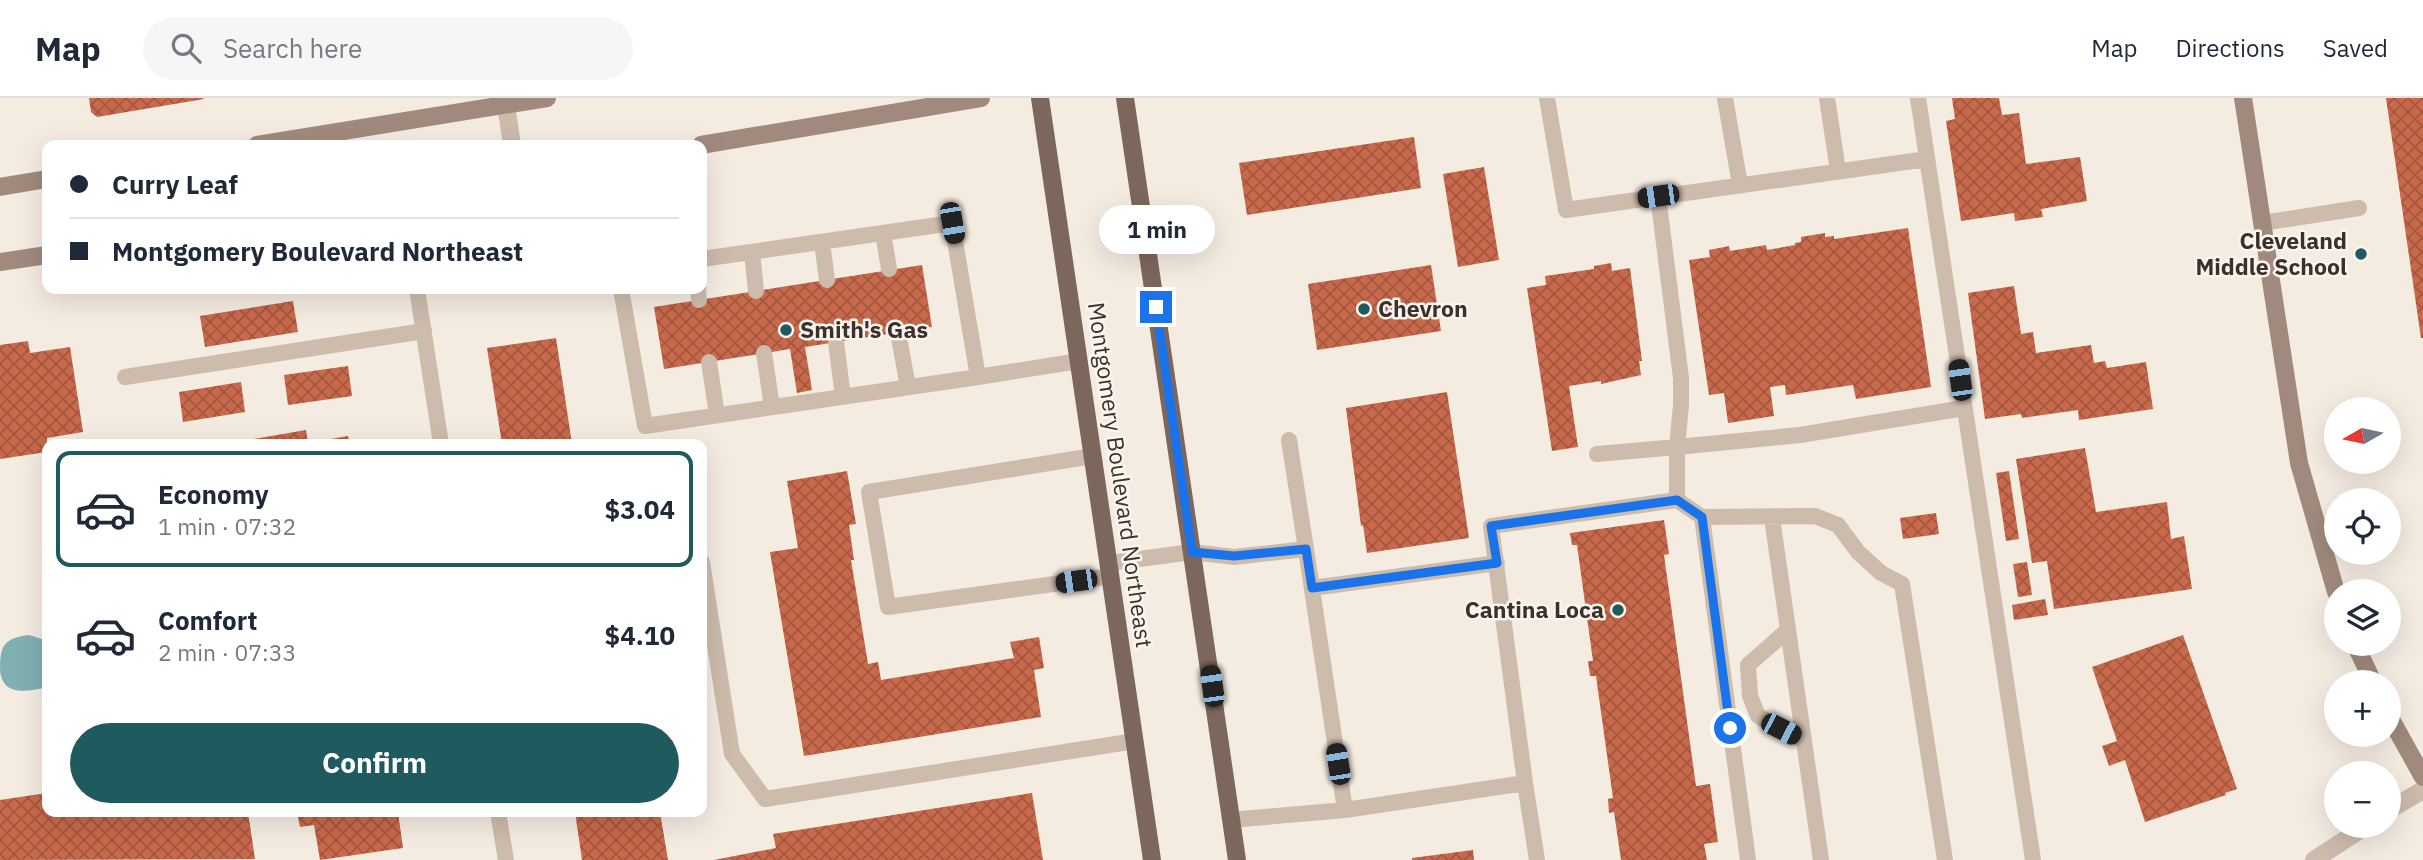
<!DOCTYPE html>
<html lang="en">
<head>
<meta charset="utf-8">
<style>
	body { margin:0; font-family:"IBM Plex Sans",sans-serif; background:#f6f6f7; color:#1f2937; height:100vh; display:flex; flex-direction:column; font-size:26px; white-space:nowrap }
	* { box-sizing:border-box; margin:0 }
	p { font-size:23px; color:#747a83 }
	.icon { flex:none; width:38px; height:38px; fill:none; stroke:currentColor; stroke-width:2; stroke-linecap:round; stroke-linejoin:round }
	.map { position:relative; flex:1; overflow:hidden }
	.panel { position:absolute; left:42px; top:341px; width:665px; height:378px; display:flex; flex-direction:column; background:#fff; border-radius:14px; box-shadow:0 7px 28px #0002 }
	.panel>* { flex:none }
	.guide { position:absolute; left:42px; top:42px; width:665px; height:154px; border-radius:14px; box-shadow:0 7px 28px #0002; display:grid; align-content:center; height:154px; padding:0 28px; background:#fff }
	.needle { width:46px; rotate:261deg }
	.tools { position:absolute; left:2324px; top:299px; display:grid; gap:14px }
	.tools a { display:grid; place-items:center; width:77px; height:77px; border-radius:50%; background:#fff; box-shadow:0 7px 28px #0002; font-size:35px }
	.end { position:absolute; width:32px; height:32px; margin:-16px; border:9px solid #1a73e8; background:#fff; box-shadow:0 0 0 4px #fff }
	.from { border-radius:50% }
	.bubble { position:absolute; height:49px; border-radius:24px; background:#fff; box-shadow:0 7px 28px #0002; font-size:23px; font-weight:700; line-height:49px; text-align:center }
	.car { position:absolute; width:21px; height:42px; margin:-21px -10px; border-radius:9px; box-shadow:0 0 5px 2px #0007; background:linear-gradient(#222 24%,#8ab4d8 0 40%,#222 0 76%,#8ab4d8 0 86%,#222 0) }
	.guide b { display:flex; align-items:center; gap:24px; height:66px; font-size:26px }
	.guide b+b { border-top:2px solid #e0e1e3 }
	.guide i { width:18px; height:18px; background:#1f2937 }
	ul { padding:12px 0 0; list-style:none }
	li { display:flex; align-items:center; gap:21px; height:116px; margin:0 14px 10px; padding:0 14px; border:4px solid transparent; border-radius:14px }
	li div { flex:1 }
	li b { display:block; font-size:26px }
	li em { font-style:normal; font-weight:700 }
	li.current { border-color:#1f5a5e }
	li>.icon { width:63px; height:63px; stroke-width:1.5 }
	.action { display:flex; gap:14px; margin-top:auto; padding:14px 28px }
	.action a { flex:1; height:80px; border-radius:42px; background:#1f5a5e; color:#fff; font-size:28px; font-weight:700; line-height:80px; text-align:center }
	header { display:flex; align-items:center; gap:42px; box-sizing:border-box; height:98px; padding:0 35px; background:#fff; border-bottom:2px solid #e0e1e3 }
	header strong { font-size:33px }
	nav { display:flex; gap:38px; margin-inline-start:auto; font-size:24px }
	.search { width:490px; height:63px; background:#f6f6f7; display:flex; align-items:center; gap:18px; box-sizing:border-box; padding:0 24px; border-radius:38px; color:#747a83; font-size:26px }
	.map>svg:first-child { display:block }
</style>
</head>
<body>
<header>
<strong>Map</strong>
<div class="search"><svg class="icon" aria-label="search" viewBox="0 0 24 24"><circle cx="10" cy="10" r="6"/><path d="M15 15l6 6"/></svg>Search here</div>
<nav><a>Map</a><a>Directions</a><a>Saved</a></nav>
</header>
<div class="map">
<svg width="2423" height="762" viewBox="0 0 2423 762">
	<defs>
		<pattern id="building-cross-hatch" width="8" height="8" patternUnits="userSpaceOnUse" patternTransform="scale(1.75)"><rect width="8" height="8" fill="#c8694b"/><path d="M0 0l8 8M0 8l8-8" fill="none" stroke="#a4573f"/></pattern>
	</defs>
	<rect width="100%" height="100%" fill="#f4ebe1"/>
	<path fill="#7fb0b2" d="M 29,537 L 45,542 L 47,546 L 47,589 C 27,594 0,599 0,569 C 0,546 6,540 29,537 Z"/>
	<path fill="url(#building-cross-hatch)" d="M 89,0 L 203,0 L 204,1 L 97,19 L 91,14 Z
		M 1952,0 L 1999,0 L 2002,17 L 2019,15 L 2026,66 L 2080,59 L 2087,103 L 2041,111 L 2043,119 L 2015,123 L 2014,115 L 1961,123 L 1946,23 L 1955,21 Z
		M 2386,0 L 2423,0 L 2423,240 L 2421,240 Z
		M 1414,39 L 1421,90 L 1247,117 L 1239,65 Z
		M 1484,69 L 1499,162 L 1458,169 L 1443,76 Z
		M 1908,130 L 1931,289 L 1856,301 L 1853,287 L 1786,297 L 1785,287 L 1770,289 L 1774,318 L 1728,325 L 1724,295 L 1709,297 L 1689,162 L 1710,159 L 1709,152 L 1729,148 L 1730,153 L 1766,147 L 1767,152 L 1795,147 L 1795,145 L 1801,144 L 1801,139 L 1825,135 L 1825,139 L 1834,138 L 1834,141 Z
		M 1611,165 L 1612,173 L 1630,170 L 1642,263 L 1639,263 L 1641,277 L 1601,286 L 1601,283 L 1569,288 L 1578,349 L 1552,353 L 1527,190 L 1546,187 L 1545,178 L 1594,171 L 1594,168 Z
		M 922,167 L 932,229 L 805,249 L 812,292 L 797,295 L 790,251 L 664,271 L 654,209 Z
		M 1431,167 L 1441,233 L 1317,252 L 1308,186 Z
		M 2014,188 L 2021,236 L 2033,234 L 2036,255 L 2091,247 L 2094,265 L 2105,263 L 2107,270 L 2146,264 L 2153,311 L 2079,322 L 2078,312 L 2022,320 L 2021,316 L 1985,321 L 1968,195 Z
		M 293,203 L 298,234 L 205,249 L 200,218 Z
		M 556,240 L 572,346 L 502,346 L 487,250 Z
		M 28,243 L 30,255 L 70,249 L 83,334 L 47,340 L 47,354 L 0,361 L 0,247 Z
		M 348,268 L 352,298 L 288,307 L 284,277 Z
		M 241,284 L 245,314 L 183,324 L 179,294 Z
		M 1447,294 L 1469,440 L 1367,455 L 1363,427 L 1361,428 L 1346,310 Z
		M 306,332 L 308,345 L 348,338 L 350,346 L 242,346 L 242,343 Z
		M 2085,350 L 2096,414 L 2167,404 L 2171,441 L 2184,438 L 2192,491 L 2054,511 L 2047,463 L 2032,465 L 2016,361 Z
		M 847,373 L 856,426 L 849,427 L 854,462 L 851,462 L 868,566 L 878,564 L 881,582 L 1014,560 L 1010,544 L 1039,539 L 1044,570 L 1034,572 L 1041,619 L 804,658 L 770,454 L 798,450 L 787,383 Z
		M 2009,373 L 2019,441 L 2006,443 L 1996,375 Z
		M 1936,415 L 1939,436 L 1903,441 L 1900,420 Z
		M 1664,422 L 1669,456 L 1664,457 L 1696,688 L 1710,686 L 1718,744 L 1704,746 L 1707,762 L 1621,762 L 1614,714 L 1609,715 L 1608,701 L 1613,700 L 1596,578 L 1590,578 L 1588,563 L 1593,563 L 1577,447 L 1572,447 L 1570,435 Z
		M 2027,464 L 2032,497 L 2018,499 L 2013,466 Z
		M 2045,501 L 2048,517 L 2014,522 L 2012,507 Z
		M 2183,537 L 2237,691 L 2225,695 L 2226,697 L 2145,724 L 2125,662 L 2109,668 L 2102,648 L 2117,643 L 2092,569 Z
		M 47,695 L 47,714 L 248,714 L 255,761 L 0,762 L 0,702 Z
		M 1032,695 L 1043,762 L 714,762 L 776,750 L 773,736 Z
		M 297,714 L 398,714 L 403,750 L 320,762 L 314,727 L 300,729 Z
		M 575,714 L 660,714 L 668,762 L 582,762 Z
		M 1473,752 L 1474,762 L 1412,762 L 1412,760 Z"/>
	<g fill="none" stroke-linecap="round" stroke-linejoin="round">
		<path stroke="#cdbbac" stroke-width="16" d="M 1547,0 L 1566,112 L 1927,61
			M 1725,0 L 1740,87
			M 1827,0 L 1838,73
			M 1918,0 L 2033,762
			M 1658,98 L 1681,280 L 1681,307 L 1677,349 L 1800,337 L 1964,310
			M 2262,125 L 2359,110
			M 883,135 L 889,171
			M 822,144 L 827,182
			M 752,154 L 756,193
			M 702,161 L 952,125 L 978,279 L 1079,263
			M 417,191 L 441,346
			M 621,191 L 645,328 L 978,279
			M 698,191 L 699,202
			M 898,234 L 908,289
			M 836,244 L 843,299
			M 764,255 L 772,309
			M 709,264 L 717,317
			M 125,279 L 424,233
			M 1289,342 L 1306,451
			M 1597,356 L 1677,349 L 1677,402
			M 1093,358 L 869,394 L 888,509 L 1111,478
			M 1772,420 L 1821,762
			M 702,464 L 732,656 L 765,701 L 1135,643
			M 1109,465 L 1192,454 L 1234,459 L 1306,451 L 1345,712
			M 1312,490 L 1497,465
			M 1788,532 L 1748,567 L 1750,598 L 1758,618 L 1804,643
			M 1525,685 L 1491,428 L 1677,402 L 1702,419
			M 498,714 L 506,762
			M 1231,722 L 1345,712 L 1525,685 L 1537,762
			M 1748,762 L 1702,419 L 1815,418 L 1838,427 L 1858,454 L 1881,475 L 1902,486 L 1945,762"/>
		<path stroke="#cdbbac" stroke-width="18" d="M 505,0 L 512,47
			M 2389,712 L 2423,692
			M 2314,762 L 2366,728"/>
		<path stroke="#a18a7d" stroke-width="18" d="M 2243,0 L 2299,365 L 2336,494
			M 257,47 L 547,0
			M 701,47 L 981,0
			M 0,89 L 47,81
			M 0,164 L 47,157
			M 2355,546 L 2373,584
			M 2389,618 L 2423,679"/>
		<path stroke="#7d675c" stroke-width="18" d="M 1040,0 L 1152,762
			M 1125,0 L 1237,762"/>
	</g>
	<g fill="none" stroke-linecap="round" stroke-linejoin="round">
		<path stroke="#1a73e8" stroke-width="9" d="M 1156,209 L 1192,454 L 1234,458 L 1306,451 L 1312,490 L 1497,465 L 1491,428 L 1677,402 L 1702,419 L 1730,630"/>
	</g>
	<g fill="#1f5a5e" stroke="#fbf5ee" stroke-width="2.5">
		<circle cx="2361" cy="156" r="7"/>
		<circle cx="1364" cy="211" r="7"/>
		<circle cx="786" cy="232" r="7"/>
		<circle cx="1618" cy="512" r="7"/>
	</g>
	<g text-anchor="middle" stroke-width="5" stroke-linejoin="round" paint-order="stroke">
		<g font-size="23" font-weight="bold" fill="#3b302b" stroke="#fbf5ee" text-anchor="end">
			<text x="2347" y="151">Cleveland<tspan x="2347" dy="26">Middle School</tspan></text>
			<text x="1378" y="219" text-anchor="start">Chevron</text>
			<text x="800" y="240" text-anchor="start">Smith's Gas</text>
			<text x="1604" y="520">Cantina Loca</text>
		</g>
		<g font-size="23" fill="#3b302b" stroke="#fbf5ee">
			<text transform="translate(1120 377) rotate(82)" y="8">Montgomery Boulevard Northeast</text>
		</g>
	</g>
</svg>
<div class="tools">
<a><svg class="needle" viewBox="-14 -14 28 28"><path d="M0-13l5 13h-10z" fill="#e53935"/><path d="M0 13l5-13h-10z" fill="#747a83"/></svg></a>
<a><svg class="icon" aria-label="locate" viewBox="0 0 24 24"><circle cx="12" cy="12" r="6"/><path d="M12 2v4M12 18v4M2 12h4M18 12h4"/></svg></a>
<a><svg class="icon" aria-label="layers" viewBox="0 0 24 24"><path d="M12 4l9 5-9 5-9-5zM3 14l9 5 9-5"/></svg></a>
<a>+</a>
<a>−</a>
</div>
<i class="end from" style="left:1730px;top:630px"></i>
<i class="end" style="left:1156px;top:209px"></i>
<div class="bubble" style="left:1099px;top:107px;width:116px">1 min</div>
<i class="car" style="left:1658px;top:98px;rotate:262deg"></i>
<i class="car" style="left:952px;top:125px;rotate:170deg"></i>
<i class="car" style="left:1960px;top:282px;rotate:352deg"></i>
<i class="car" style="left:1076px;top:483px;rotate:262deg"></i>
<i class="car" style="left:1212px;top:588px;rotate:352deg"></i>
<i class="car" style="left:1781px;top:631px;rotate:117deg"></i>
<i class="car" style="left:1338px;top:666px;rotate:351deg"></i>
<div class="guide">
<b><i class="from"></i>Curry Leaf</b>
<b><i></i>Montgomery Boulevard Northeast</b>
</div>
<section class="panel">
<ul>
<li class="current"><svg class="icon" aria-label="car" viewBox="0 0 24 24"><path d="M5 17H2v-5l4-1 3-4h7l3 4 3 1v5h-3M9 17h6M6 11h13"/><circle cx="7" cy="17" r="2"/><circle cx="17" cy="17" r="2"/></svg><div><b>Economy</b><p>1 min · 07:32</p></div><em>$3.04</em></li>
<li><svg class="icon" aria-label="car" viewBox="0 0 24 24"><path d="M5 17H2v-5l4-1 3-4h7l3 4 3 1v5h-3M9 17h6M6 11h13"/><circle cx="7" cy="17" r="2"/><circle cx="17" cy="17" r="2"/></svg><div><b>Comfort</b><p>2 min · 07:33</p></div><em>$4.10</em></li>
</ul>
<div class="action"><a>Confirm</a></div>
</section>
</div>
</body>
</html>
